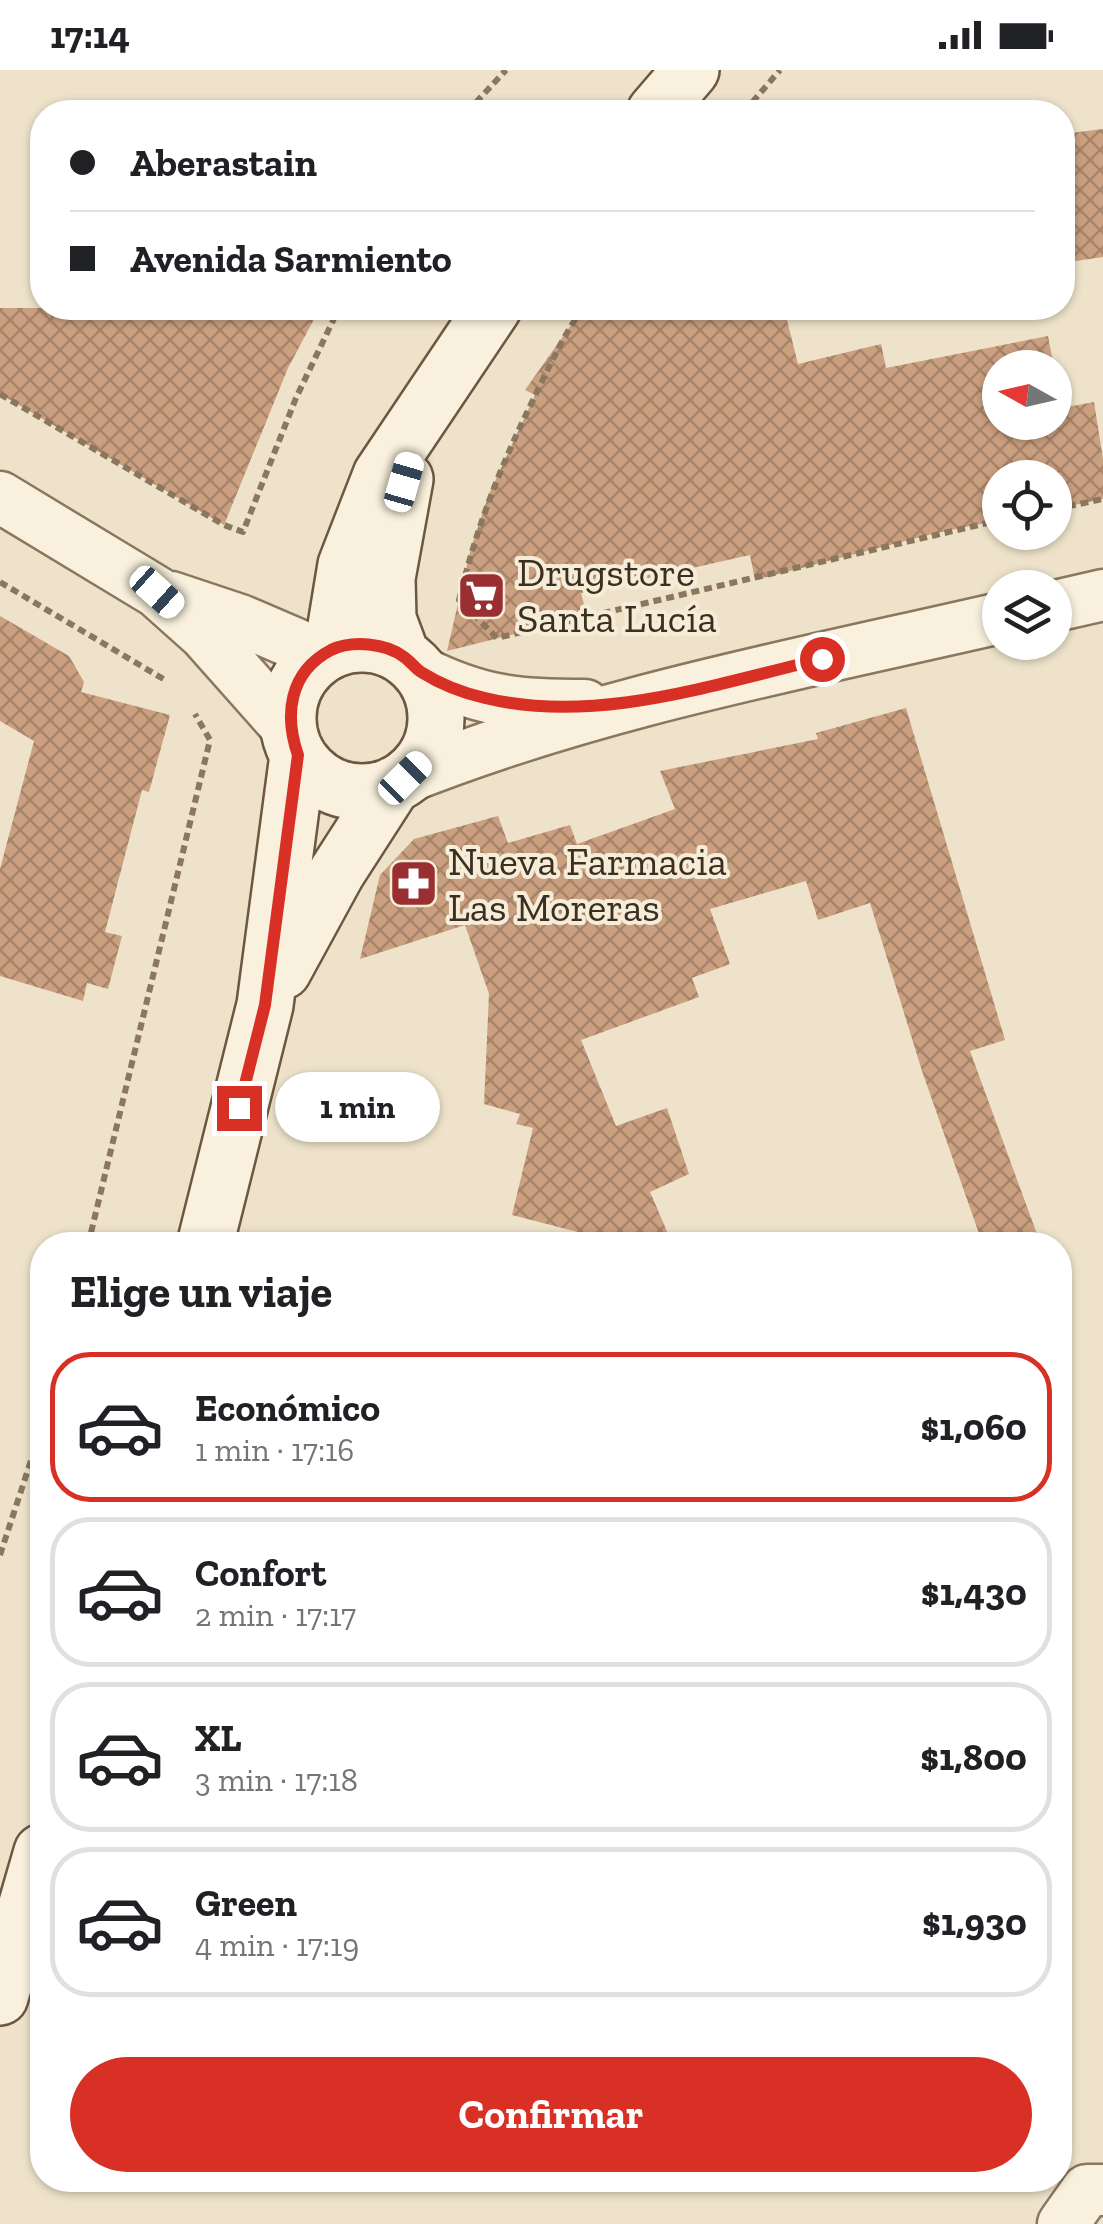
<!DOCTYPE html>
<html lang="es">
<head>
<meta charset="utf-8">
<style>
	body { margin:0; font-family:"Zilla Slab",serif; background:#f2f2f2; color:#202124; height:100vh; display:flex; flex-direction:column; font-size:38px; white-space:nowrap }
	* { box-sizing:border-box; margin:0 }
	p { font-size:32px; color:#757577 }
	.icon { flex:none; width:55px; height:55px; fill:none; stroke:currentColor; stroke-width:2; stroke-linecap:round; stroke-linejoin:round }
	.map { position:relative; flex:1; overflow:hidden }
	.sheet { position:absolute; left:30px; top:1162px; width:1042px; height:960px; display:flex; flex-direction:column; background:#fff; border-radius:40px; box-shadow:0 2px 8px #0004 }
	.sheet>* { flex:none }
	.guide { position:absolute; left:30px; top:30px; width:1045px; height:220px; border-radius:40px; box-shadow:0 2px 8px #0004; display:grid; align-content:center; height:220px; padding:0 40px; background:#fff }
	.needle { width:65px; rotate:278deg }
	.buttons { position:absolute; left:982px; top:280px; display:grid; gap:20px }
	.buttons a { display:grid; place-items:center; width:90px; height:90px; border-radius:50%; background:#fff; box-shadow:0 2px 8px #0004; font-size:50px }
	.end { position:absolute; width:45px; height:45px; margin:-22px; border:12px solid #d93025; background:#fff; box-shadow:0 0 0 5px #fff }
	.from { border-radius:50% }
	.bubble { position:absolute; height:70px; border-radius:35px; background:#fff; box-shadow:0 2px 8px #0004; font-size:32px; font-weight:800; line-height:70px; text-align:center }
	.car { position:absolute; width:30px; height:60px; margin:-30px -15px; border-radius:12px; box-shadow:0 0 8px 2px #0007; background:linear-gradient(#fff 24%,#345 0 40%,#fff 0 76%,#345 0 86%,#fff 0) }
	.guide b { display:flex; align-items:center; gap:35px; height:95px; font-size:38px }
	.guide b+b { border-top:2px solid #e0e0e0 }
	.guide i { width:25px; height:25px; background:#202124 }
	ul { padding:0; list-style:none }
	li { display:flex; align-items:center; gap:30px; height:150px; margin:0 20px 15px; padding:0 20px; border:5px solid #e0e0e0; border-radius:40px }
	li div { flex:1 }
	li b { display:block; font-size:38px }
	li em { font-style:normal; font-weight:800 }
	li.active { border-color:#d93025 }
	li>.icon { width:90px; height:90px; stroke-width:1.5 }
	h2 { padding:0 40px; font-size:45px; line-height:120px }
	.primary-button { display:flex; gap:20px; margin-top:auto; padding:20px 40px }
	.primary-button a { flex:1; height:115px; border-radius:60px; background:#d93025; color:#fff; font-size:40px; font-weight:800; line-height:115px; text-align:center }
	.status { display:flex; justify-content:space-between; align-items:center; height:70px; padding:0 50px; background:#fff; direction:ltr }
	.status svg { height:28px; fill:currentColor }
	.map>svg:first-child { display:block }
</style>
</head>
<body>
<div class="status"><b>17:14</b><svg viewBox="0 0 49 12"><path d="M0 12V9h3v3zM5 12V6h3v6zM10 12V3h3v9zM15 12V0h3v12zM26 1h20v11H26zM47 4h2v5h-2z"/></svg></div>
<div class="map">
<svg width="1103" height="2154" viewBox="0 0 1103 2154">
	<defs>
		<pattern id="building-cross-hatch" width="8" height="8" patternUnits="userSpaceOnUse" patternTransform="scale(2.5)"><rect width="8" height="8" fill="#cba081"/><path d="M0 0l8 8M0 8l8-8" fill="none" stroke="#a68369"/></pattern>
	</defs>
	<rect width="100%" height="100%" fill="#eee3ca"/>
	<path fill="url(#building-cross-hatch)" d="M 1103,59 L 1103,187 L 1062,193 L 1062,64 Z
		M 0,238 L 320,238 L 288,298 L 224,455 L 0,324 Z
		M 583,238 L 784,238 L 798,294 L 881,274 L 886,298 L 1048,266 L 1054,298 L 1000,298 L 1000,352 L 1055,352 L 1055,301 L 1062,338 L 1094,332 L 1103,389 L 1103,429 L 1055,439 L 1055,408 L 1000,408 L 1000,450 L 936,463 L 755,510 L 750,485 L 581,523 L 587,546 L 447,581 L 471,478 L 489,424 L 535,325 L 525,320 Z
		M 0,546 L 69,586 L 84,612 L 81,622 L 170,645 L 149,722 L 142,720 L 105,862 L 122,866 L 108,919 L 87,913 L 83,931 L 0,906 L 0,799 L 34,671 L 0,651 Z
		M 906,638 L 1005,970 L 970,981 L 1041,1175 L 983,1175 L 922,1001 L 870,833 L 818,850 L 806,811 L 710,839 L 730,894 L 692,908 L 699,927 L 581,970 L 616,1056 L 667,1038 L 689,1104 L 650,1122 L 673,1175 L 628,1175 L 512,1145 L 533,1058 L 516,1054 L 520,1044 L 484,1034 L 489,924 L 465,855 L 360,889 L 380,805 L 414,769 L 498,746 L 508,773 L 570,755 L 577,774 L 675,739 L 660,701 L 818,669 L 816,663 Z"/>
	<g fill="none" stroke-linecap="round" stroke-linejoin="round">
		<defs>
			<path id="street" d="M 0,427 L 157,522 L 204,564 L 290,661
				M 171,527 L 240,550 L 324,586
				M 1055,536 L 1103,525
				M 419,601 C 480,632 518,635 585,635
				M 405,708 C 596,632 800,594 1000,548
				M 1063,2154 L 1087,2120 L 1103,2120"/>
			<path id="secondary" d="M 655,42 L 691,0
				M288 648a74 74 0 1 1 148 0a74 74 0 1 1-148 0Z
				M 332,580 L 346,495 L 381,405 L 493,238
				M 401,584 L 388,549 L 387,508 L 405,409
				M 283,901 L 337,802 L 393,715
				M 205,1175 L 265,935 L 298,685
				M 0,1927 L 42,1782"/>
		</defs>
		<use href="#street" stroke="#8b765e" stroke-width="55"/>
		<use href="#secondary" stroke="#6d5741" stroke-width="60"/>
		<path stroke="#8b765e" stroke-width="6" stroke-dasharray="8 5" stroke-linecap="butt" d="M 467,42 L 506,0
			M 744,42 L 780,0
			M 583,238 C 563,266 550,295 535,326 C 501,395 477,455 459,530 L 497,568 L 1000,450
			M 0,324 L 224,455 L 243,462 L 296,328 L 339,238
			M 1055,439 L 1103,429
			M 0,512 L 165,610
			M 88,1175 L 210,670 L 195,644
			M 0,1485 L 42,1357"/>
		<use href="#street" stroke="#f9f1dd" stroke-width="50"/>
		<use href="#secondary" stroke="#f9f1dd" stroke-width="55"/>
	</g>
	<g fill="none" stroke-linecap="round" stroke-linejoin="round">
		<path stroke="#d93025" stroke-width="12" d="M 239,1038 L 265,935 L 298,685 C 284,645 289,602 331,580 C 352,570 386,573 404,587 C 410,591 415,598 421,602 C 440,614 463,623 485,628 C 596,655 714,614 822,589"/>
	</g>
	<defs>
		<symbol id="supermarket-square" viewBox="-11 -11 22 22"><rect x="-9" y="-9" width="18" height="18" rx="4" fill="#992f30" stroke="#f6edd9"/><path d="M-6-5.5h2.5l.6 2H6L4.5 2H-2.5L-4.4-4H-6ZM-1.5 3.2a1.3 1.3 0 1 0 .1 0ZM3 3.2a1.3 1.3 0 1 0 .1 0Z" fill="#fff"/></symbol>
		<symbol id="pharmacy-square" viewBox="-11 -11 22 22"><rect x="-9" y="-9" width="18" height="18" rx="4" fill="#992f30" stroke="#f6edd9"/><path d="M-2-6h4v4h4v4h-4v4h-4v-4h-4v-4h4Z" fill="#fff"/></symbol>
	</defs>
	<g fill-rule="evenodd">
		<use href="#supermarket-square" x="454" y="498" width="55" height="55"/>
		<use href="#pharmacy-square" x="386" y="786" width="55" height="55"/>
	</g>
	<g text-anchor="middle" stroke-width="8" stroke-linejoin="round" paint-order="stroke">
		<g font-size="40" fill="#3c2e21" stroke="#f6edd9" text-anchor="start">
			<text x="517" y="516">Drugstore<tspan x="517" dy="46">Santa Lucía</tspan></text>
			<text x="448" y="805">Nueva Farmacia<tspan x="448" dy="46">Las Moreras</tspan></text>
		</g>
	</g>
</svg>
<div class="buttons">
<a><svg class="needle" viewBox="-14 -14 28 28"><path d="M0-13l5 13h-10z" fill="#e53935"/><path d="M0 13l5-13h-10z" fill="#757577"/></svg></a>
<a><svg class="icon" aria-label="locate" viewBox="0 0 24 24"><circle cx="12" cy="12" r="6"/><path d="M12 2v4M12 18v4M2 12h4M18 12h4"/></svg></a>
<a><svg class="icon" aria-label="layers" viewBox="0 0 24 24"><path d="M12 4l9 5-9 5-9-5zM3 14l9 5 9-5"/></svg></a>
</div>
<i class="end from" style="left:822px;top:589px"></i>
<i class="end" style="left:239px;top:1038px"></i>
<div class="bubble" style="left:275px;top:1002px;width:165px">1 min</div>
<i class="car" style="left:404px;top:412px;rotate:16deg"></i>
<i class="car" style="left:157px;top:522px;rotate:132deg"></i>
<i class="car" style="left:405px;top:708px;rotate:45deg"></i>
<div class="guide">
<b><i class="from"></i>Aberastain</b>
<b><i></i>Avenida Sarmiento</b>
</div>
<section class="sheet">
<h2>Elige un viaje</h2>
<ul>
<li class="active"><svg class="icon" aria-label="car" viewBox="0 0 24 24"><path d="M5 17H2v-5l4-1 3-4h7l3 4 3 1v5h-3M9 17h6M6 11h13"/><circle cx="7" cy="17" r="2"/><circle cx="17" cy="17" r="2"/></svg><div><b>Económico</b><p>1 min · 17:16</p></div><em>$1,060</em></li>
<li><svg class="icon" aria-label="car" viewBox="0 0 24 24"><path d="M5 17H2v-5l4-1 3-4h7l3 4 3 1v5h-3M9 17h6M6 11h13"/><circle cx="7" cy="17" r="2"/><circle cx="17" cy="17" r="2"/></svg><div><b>Confort</b><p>2 min · 17:17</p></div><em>$1,430</em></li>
<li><svg class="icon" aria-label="car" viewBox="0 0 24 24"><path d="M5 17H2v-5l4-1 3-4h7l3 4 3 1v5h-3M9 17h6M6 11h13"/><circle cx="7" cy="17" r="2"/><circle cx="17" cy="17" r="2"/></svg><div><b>XL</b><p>3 min · 17:18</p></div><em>$1,800</em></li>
<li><svg class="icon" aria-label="car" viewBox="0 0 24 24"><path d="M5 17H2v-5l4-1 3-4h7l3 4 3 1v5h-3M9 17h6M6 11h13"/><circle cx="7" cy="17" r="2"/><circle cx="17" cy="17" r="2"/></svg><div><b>Green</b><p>4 min · 17:19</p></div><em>$1,930</em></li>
</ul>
<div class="primary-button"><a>Confirmar</a></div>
</section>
</div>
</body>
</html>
